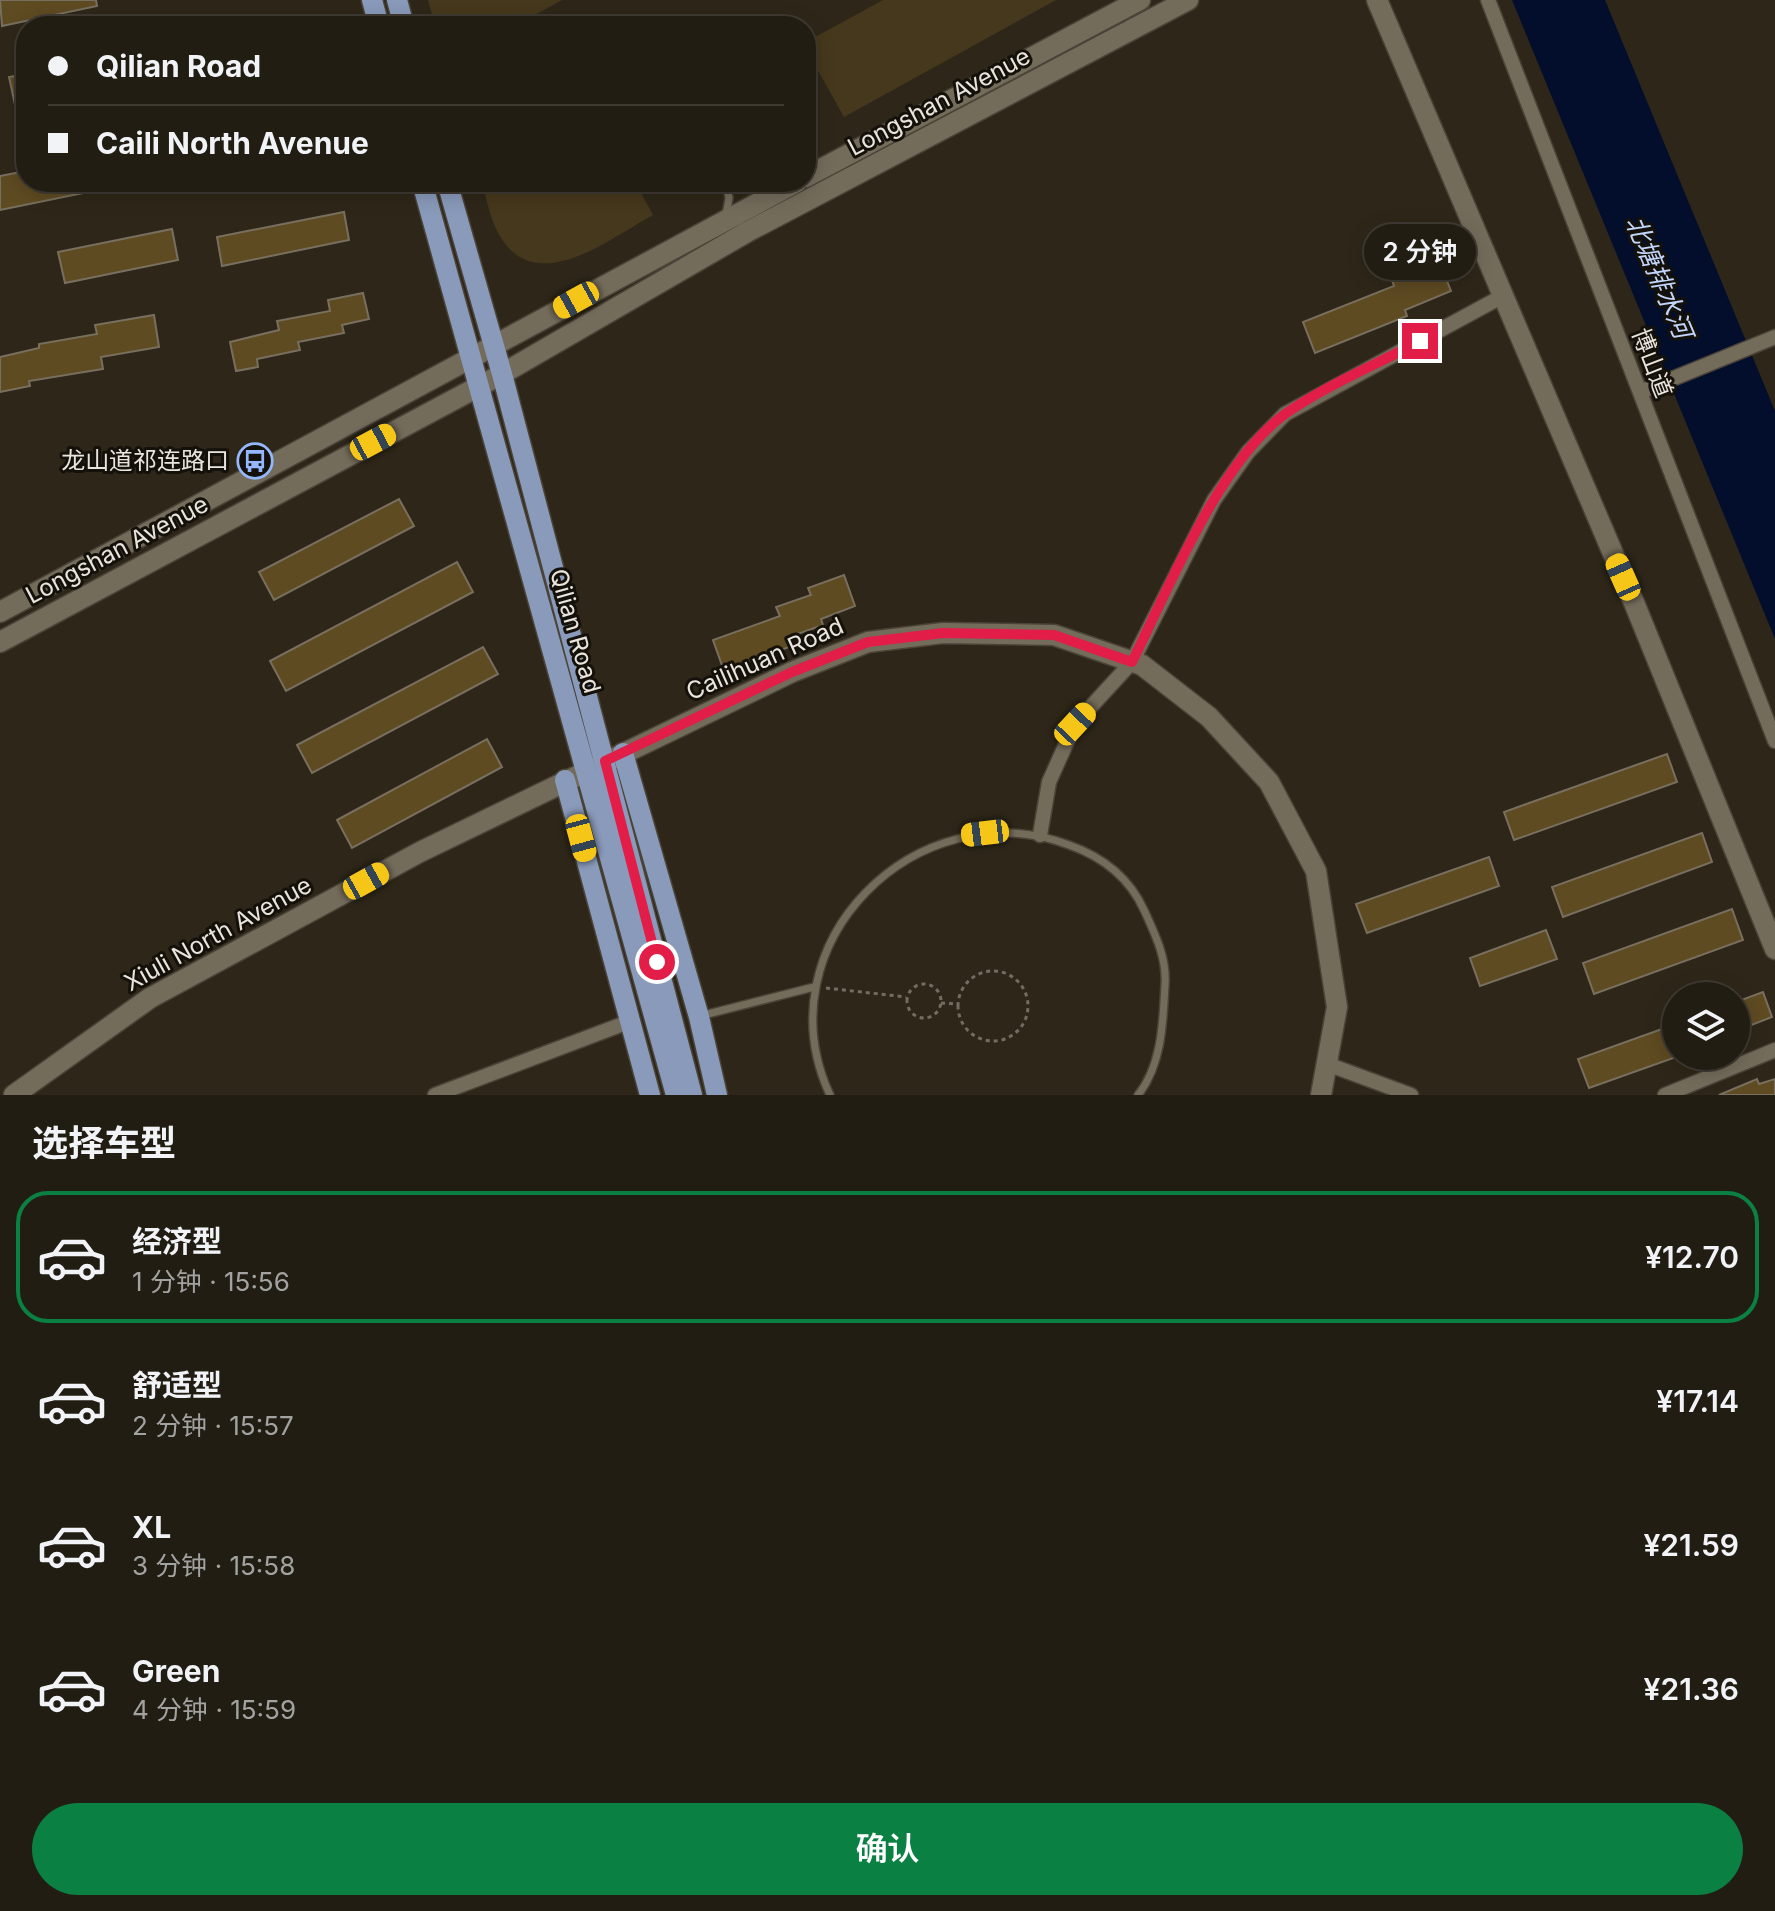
<!DOCTYPE html>
<html lang="zh">
<head>
<meta charset="utf-8">
<style>
	body { margin:0; font-family:Inter,"Noto Sans SC",sans-serif; background:#2e2a21; color:#f1f3f6; height:100vh; display:flex; flex-direction:column; font-size:30px; white-space:nowrap }
	* { box-sizing:border-box; margin:0 }
	p { font-size:26px; color:#a2a2a0 }
	.icon { flex:none; width:44px; height:44px; fill:none; stroke:currentColor; stroke-width:2; stroke-linecap:round; stroke-linejoin:round }
	.map { position:relative; height:1095px; overflow:hidden }
	.drawer { display:flex; flex-direction:column; background:#221d13; flex:1 }
	.drawer>* { flex:none }
	.hud { position:absolute; left:16px; top:16px; width:800px; height:176px; border-radius:32px; box-shadow:0 4px 20px #0003,0 0 0 2px #3f3b33; display:grid; align-content:center; height:176px; padding:0 32px; background:#221d13 }
	.tools { position:absolute; left:1662px; top:982px; display:grid; gap:16px }
	.tools a { display:grid; place-items:center; width:88px; height:88px; border-radius:50%; background:#221d13; box-shadow:0 4px 20px #0003,0 0 0 2px #3f3b33; font-size:40px }
	.end { position:absolute; width:36px; height:36px; margin:-18px; border:10px solid #e11d48; background:#fff; box-shadow:0 0 0 4px #fff }
	.from { border-radius:50% }
	.bubble { position:absolute; height:56px; border-radius:28px; background:#221d13; box-shadow:0 4px 20px #0003,0 0 0 2px #3f3b33; font-size:26px; font-weight:600; line-height:56px; text-align:center }
	.car { position:absolute; width:24px; height:48px; margin:-24px -12px; border-radius:10px; box-shadow:0 0 6px 2px #0007; background:linear-gradient(#f5c518 24%,#345 0 40%,#f5c518 0 76%,#345 0 86%,#f5c518 0) }
	.hud b { display:flex; align-items:center; gap:28px; height:76px; font-size:30px }
	.hud b+b { border-top:2px solid #3f3b33 }
	.hud i { width:20px; height:20px; background:#f1f3f6 }
	ul { padding:0; list-style:none }
	li { display:flex; align-items:center; gap:24px; height:132px; margin:0 16px 12px; padding:0 16px; border:4px solid transparent; border-radius:32px }
	li div { flex:1 }
	li b { display:block; font-size:30px }
	li em { font-style:normal; font-weight:600 }
	li.on { border-color:#0b8043 }
	li>.icon { width:72px; height:72px; stroke-width:1.5 }
	h2 { padding:0 32px; font-size:36px; line-height:96px }
	.action { display:flex; gap:16px; margin-top:auto; padding:16px 32px }
	.action a { flex:1; height:92px; border-radius:48px; background:#0b8043; color:#fff; font-size:32px; font-weight:600; line-height:92px; text-align:center }
	.map>svg:first-child { display:block }
</style>
</head>
<body>
<div class="map">
<svg width="1775" height="1095" viewBox="0 0 1775 1095">
	<rect width="100%" height="100%" fill="#2e2719"/>
	<path fill="#46381c" d="M 428,0 L 562,0 L 515,26 L 435,26 Z
		M 883,0 L 1056,0 L 844,117 L 806,49 L 806,42 Z
		M 482,182 L 635,182 L 653,215 C 612,237 541,295 503,241 C 491,224 487,201 482,182 Z"/>
	<path fill="#030e2d" d="M 1512,0 L 1605,0 L 1775,411 L 1775,639 Z"/>
	<path fill="#5f4b22" stroke="#786f5e" stroke-width="2" d="M 0,0 L 96,0 L 97,6 L 2,26 Z
		M 26,74 L 26,128 L 20,128 L 9,77 Z
		M 26,171 L 26,182 L 107,182 L 108,188 L 0,210 L 0,176 Z
		M 344,212 L 349,240 L 222,266 L 217,237 Z
		M 172,229 L 178,260 L 65,283 L 58,252 Z
		M 1439,261 L 1451,291 L 1405,310 L 1407,316 L 1315,353 L 1303,322 L 1394,286 L 1392,280 Z
		M 363,293 L 369,319 L 342,325 L 344,333 L 298,342 L 300,350 L 257,359 L 258,367 L 236,371 L 230,342 L 279,330 L 277,321 L 330,311 L 328,300 Z
		M 154,315 L 159,347 L 101,357 L 103,369 L 29,381 L 30,386 L 0,392 L 0,357 L 39,348 L 39,344 L 97,334 L 95,325 Z
		M 399,499 L 414,526 L 274,600 L 259,572 Z
		M 457,562 L 473,592 L 286,691 L 270,661 Z
		M 844,575 L 855,606 L 821,619 L 823,625 L 789,637 L 792,646 L 724,671 L 713,640 L 780,616 L 776,607 L 811,595 L 808,588 Z
		M 483,647 L 498,674 L 312,773 L 297,745 Z
		M 487,739 L 502,767 L 352,848 L 337,820 Z
		M 1667,754 L 1677,782 L 1514,840 L 1504,812 Z
		M 1702,833 L 1712,862 L 1563,917 L 1552,887 Z
		M 1489,857 L 1499,886 L 1367,933 L 1356,904 Z
		M 1732,909 L 1743,940 L 1594,994 L 1583,963 Z
		M 1546,930 L 1557,959 L 1480,986 L 1470,958 Z
		M 1763,992 L 1772,1017 L 1736,1031 L 1736,1002 Z
		M 1676,1024 L 1676,1057 L 1589,1088 L 1578,1059 Z
		M 1757,1079 L 1759,1084 L 1775,1079 L 1775,1095 L 1719,1095 Z"/>
	<g fill="none" stroke-linecap="round" stroke-linejoin="round">
		<defs>
			<path id="lane" d="M 726,215 L 729,198 L 726,182
				M 700,1016 L 814,987
				M 830,1095 C 760,944 917,788 1069,845 C 1103,857 1129,877 1144,910 C 1155,934 1167,958 1165,985 C 1163,1022 1162,1065 1138,1095"/>
			<path id="street" d="M 1488,0 L 1775,741
				M 1640,392 L 1775,337
				M 1040,835 L 1049,782 L 1075,724 L 1132,662 L 1214,500 L 1248,452 L 1285,414 L 1501,297
				M 1327,1064 L 1411,1095
				M 435,1095 L 631,1021
				M 1665,1095 L 1775,1050"/>
			<path id="secondary" d="M 1377,0 L 1635,605 L 1775,949
				M 806,177 L 1140,0
				M 0,612 L 797,182
				M 0,642 L 502,374 L 747,232 L 1188,0
				M 14,1095 L 150,998 L 420,852 L 792,672 L 868,642 L 943,633 L 1054,635 L 1142,665 L 1209,717 L 1269,782 L 1316,871 L 1337,1007 L 1321,1095"/>
			<path id="primary" d="M 372,0 L 379,26
				M 397,0 L 404,26
				M 422,182 L 676,1095
				M 447,182 L 502,374 L 692,1095
				M 623,753 L 699,1017 L 717,1095
				M 565,780 L 650,1095"/>
		</defs>
		<use href="#lane" stroke="#4a4338" stroke-width="10"/>
		<use href="#street" stroke="#4a4338" stroke-width="17"/>
		<use href="#secondary" stroke="#4a4338" stroke-width="23"/>
		<use href="#primary" stroke="#4a4338" stroke-width="23"/>
		<path stroke="#736c60" stroke-width="3" stroke-dasharray="4 4" stroke-linecap="butt" d="M958 1006a35 35 0 1 1 70 0a35 35 0 1 1-70 0Z
			M907 1001a17 17 0 1 1 34 0a17 17 0 1 1-34 0Z
			M 826,988 L 906,997
			M 941,1003 L 957,1004"/>
		<use href="#lane" stroke="#746c5b" stroke-width="7"/>
		<use href="#street" stroke="#746c5b" stroke-width="14"/>
		<use href="#secondary" stroke="#746c5b" stroke-width="20"/>
		<use href="#primary" stroke="#899aba" stroke-width="20"/>
	</g>
	<g fill="none" stroke-linecap="round" stroke-linejoin="round">
		<path stroke="#e11d48" stroke-width="10" d="M 657,962 L 605,761 L 792,672 L 868,642 L 943,633 L 1054,635 L 1132,662 C 1169,588 1219,462 1285,414 C 1326,385 1376,365 1420,341"/>
	</g>
	<defs>
		<symbol id="bus-ring" viewBox="-11 -11 22 22"><circle r="9.5" fill="#14100a" stroke="#94b7fd" stroke-width="1.5"/><path d="M-5-6H5V4H4V6H2V4H-2V6H-4V4H-5ZM-3.5-4V0h7V-4ZM-3.5 1.2v1.5H-2V1.2ZM2 1.2v1.5H3.5V1.2Z" fill="#94b7fd"/></symbol>
	</defs>
	<g fill-rule="evenodd">
		<use href="#bus-ring" x="235" y="441" width="40" height="40"/>
	</g>
	<g text-anchor="middle" stroke-width="6" stroke-linejoin="round" paint-order="stroke">
		<g font-size="24" fill="#eae5dc" stroke="#14100a">
			<text transform="translate(939 102) rotate(-28)" y="8">Longshan Avenue</text>
			<text transform="translate(1652 363) rotate(69)" y="8">博山道</text>
			<text transform="translate(117 550) rotate(-28)" y="8">Longshan Avenue</text>
			<text transform="translate(575 631) rotate(74)" y="8">Qilian Road</text>
			<text transform="translate(765 659) rotate(-24)" y="8">Cailihuan Road</text>
			<text transform="translate(218 934) rotate(-29)" y="8">Xiuli North Avenue</text>
		</g>
		<g font-size="24" fill="#eae5dc" stroke="#14100a" text-anchor="end">
			<text x="229" y="469">龙山道祁连路口</text>
		</g>
		<g font-size="26" font-style="italic" fill="#c2d5fb" stroke="#14100a">
			<text transform="translate(1659 277) rotate(67)" y="9">北塘排水河</text>
		</g>
	</g>
</svg>
<div class="tools">
<a><svg class="icon" aria-label="layers" viewBox="0 0 24 24"><path d="M12 4l9 5-9 5-9-5zM3 14l9 5 9-5"/></svg></a>
</div>
<i class="end from" style="left:657px;top:962px"></i>
<i class="end" style="left:1420px;top:341px"></i>
<div class="bubble" style="left:1364px;top:224px;width:112px">2 分钟</div>
<i class="car" style="left:576px;top:300px;rotate:241deg"></i>
<i class="car" style="left:373px;top:442px;rotate:62deg"></i>
<i class="car" style="left:1623px;top:577px;rotate:336deg"></i>
<i class="car" style="left:1075px;top:724px;rotate:43deg"></i>
<i class="car" style="left:985px;top:833px;rotate:263deg"></i>
<i class="car" style="left:581px;top:838px;rotate:165deg"></i>
<i class="car" style="left:366px;top:881px;rotate:61deg"></i>
<div class="hud">
<b><i class="from"></i>Qilian Road</b>
<b><i></i>Caili North Avenue</b>
</div>
</div>
<section class="drawer">
<h2>选择车型</h2>
<ul>
<li class="on"><svg class="icon" aria-label="car" viewBox="0 0 24 24"><path d="M5 17H2v-5l4-1 3-4h7l3 4 3 1v5h-3M9 17h6M6 11h13"/><circle cx="7" cy="17" r="2"/><circle cx="17" cy="17" r="2"/></svg><div><b>经济型</b><p>1 分钟 · 15:56</p></div><em>¥12.70</em></li>
<li><svg class="icon" aria-label="car" viewBox="0 0 24 24"><path d="M5 17H2v-5l4-1 3-4h7l3 4 3 1v5h-3M9 17h6M6 11h13"/><circle cx="7" cy="17" r="2"/><circle cx="17" cy="17" r="2"/></svg><div><b>舒适型</b><p>2 分钟 · 15:57</p></div><em>¥17.14</em></li>
<li><svg class="icon" aria-label="car" viewBox="0 0 24 24"><path d="M5 17H2v-5l4-1 3-4h7l3 4 3 1v5h-3M9 17h6M6 11h13"/><circle cx="7" cy="17" r="2"/><circle cx="17" cy="17" r="2"/></svg><div><b>XL</b><p>3 分钟 · 15:58</p></div><em>¥21.59</em></li>
<li><svg class="icon" aria-label="car" viewBox="0 0 24 24"><path d="M5 17H2v-5l4-1 3-4h7l3 4 3 1v5h-3M9 17h6M6 11h13"/><circle cx="7" cy="17" r="2"/><circle cx="17" cy="17" r="2"/></svg><div><b>Green</b><p>4 分钟 · 15:59</p></div><em>¥21.36</em></li>
</ul>
<div class="action"><a>确认</a></div>
</section>
</body>
</html>
